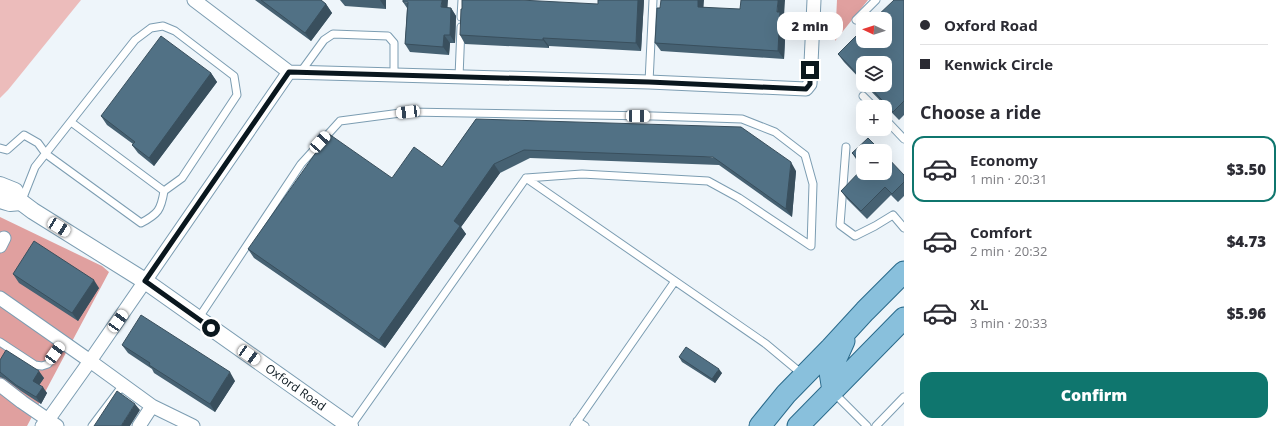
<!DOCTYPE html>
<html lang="en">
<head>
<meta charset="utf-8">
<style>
	body { margin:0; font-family:"Open Sans",sans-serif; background:#f2f2f3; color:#2b2b33; height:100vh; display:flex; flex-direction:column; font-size:15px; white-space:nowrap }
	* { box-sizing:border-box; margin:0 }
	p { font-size:13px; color:#7c7c81 }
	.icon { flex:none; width:22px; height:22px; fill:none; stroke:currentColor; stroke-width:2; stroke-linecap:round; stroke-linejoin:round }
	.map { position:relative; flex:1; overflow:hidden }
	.side { display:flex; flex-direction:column; background:#fff; width:380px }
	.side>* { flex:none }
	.banner { display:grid; align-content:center; height:88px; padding:0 16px; background:#fff }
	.needle { width:26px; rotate:274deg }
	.tools { position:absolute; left:856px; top:12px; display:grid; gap:8px }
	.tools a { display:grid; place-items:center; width:36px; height:36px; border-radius:8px; background:#fff; box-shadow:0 4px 16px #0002; font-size:20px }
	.end { position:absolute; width:18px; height:18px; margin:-9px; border:5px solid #0a171e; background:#fff; box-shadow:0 0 0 2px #fff }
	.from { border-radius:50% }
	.bubble { position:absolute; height:28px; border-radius:12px; background:#fff; box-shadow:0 4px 16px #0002; font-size:13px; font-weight:800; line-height:28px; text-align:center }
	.car { position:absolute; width:12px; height:24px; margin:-12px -6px; border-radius:5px; box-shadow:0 0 3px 1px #0007; background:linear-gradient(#fff 24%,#345 0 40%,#fff 0 76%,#345 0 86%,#fff 0) }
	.banner b { display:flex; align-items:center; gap:14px; height:38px; font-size:15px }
	.banner b+b { border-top:1px solid #e1e1e2 }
	.banner i { width:10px; height:10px; background:#2b2b33 }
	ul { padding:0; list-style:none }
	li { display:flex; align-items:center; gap:12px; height:66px; margin:0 8px 6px; padding:0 8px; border:2px solid transparent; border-radius:12px }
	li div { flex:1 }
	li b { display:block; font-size:15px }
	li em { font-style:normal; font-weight:800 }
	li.current { border-color:#0f766e }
	li>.icon { width:36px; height:36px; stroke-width:1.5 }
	h2 { padding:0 16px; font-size:18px; line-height:48px }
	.action { display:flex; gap:8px; margin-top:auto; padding:8px 16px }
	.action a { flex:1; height:46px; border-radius:12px; background:#0f766e; color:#fff; font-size:16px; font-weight:800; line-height:46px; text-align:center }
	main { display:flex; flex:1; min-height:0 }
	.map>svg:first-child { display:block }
</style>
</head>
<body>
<main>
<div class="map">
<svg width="904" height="426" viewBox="0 0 904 426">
	<rect width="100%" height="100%" fill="#eef5fa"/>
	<path fill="#ecbcbb" d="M 0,0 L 81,0 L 8,90 L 0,98 Z"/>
	<path fill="#e0a09f" d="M 837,0 L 868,0 L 835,41 Z
		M 0,217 L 102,266 L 109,272 L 27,426 L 0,426 Z"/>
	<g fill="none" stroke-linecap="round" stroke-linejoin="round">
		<defs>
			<path id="service" d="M 461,17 L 462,0
				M 856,20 L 876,0
				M 300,73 L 324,40 L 333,34 L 388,36 L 394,43 L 394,75
				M 459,77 L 461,27
				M 649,82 L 653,0
				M 863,96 L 874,107
				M 885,119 L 904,139
				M 71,122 L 164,191
				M 846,147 L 840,225 L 855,236 L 875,226 L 893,215 L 904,228
				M 0,148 L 7,150 L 24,135 L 38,143 L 46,154 L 141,223 C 158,214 161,210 164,191 L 182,178 L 237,95 L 234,76 L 175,31 L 163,26 L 151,28 L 135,40 L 35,167 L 22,200
				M 198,319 L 301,164 L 340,121 L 408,112 L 653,116 L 742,119 L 775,132 L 805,155 L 813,184 L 811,246 L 739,198 L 708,181 L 582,174 L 526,178
				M 0,342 L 35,365 L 42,366 L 48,364 L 63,342
				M 833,392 L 867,426
				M 577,421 L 585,426
				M 92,426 L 123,385
				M 351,426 L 526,178 L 766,344 L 802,374
				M 574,426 L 675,281
				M 876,426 L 904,397"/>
			<path id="minor" d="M 194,0 L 289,72
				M 0,246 L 4,238
				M 0,298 L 90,361 L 48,420 L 42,426
				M 0,385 L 22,402 L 57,426
				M 152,406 L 193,426
				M 139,426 L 152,406 L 90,361 L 289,72 L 649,82 L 806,89 L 810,84 L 814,0"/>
			<g id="tertiary">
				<path id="s1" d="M 0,185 L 15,191 L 21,202 L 33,211 L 145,281 L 350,426"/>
				<path d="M 0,200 L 10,203 L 21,202"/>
			</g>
			<path id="primary" d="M 833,391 L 830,372 L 844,341
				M 760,426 L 786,394 L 831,348 L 865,311 L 904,272
				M 798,426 L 904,318"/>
		</defs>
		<use href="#service" stroke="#7c9db2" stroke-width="9"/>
		<use href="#minor" stroke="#7c9db2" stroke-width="15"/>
		<use href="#tertiary" stroke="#7c9db2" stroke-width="18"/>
		<use href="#primary" stroke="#2a6a8b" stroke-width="23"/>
		<use href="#service" stroke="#fff" stroke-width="7"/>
		<use href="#minor" stroke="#fff" stroke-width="13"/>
		<use href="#tertiary" stroke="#fff" stroke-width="16"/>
		<use href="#primary" stroke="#89c0dc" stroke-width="21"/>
	</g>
	<path fill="#466172" d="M 255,0 L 321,0 L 326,4 L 332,13 L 311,41 Z
		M 340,0 L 386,0 L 386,9 L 345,6 Z
		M 598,0 L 644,0 L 641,51 L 549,46 L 549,48 L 465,44 L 460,35 L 598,4 Z
		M 904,0 L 904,115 L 899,120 L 865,85 L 885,85 L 863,63 L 863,82 L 844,62 L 838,54 Z
		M 403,2 L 451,8 L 456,16 L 455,43 L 450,43 L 449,55 L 410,52 L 405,44 L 407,8 Z
		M 704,7 L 784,16 L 786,20 L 784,59 L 661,51 L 655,43 Z
		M 211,73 L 217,82 L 154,166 L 138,153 L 132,145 L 133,144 L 107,125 L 101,116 Z
		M 476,119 L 796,171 L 792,217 L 719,165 L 530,158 L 500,173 L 461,227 L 466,234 L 385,348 L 254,258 L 248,249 L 392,178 L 442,167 Z
		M 863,151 L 863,167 L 858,162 L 852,153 Z
		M 904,175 L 904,196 L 898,202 L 891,195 L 867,219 L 847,199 L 841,191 Z
		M 13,274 L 99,288 L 78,321 L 19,283 Z
		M 122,345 L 235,381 L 215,412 L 154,373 L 152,369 L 128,353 Z
		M 679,357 L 722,373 L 715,383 L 682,362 Z
		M 0,360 L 44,378 L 39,385 L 47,393 L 41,404 L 21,391 L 5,379 L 0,377 Z"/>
	<path fill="#394f5d" d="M 380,0 L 386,0 L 386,9 Z
		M 442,0 L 448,0 L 447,16 L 441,7 Z
		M 638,0 L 644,0 L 641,51 L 636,43 Z
		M 698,0 L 704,0 L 703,15 L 698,7 Z
		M 778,0 L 785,0 L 784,16 L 786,20 L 784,59 L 778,51 L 777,12 Z
		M 326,4 L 332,13 L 311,41 L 305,33 Z
		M 451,8 L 456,16 L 455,43 L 450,35 Z
		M 444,35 L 450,43 L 449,55 L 443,47 Z
		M 543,38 L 549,46 L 549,48 L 543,40 Z
		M 211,73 L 217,82 L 154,166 L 149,158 Z
		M 791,162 L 796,171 L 792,217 L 786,209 Z
		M 494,164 L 500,173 L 461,227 L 466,234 L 385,348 L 379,340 L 454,221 Z
		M 94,280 L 99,288 L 78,321 L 72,313 Z
		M 719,369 L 722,373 L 715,383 L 712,379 Z
		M 39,371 L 44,378 L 38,387 L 33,381 Z
		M 230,372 L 235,381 L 215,412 L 210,404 Z
		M 43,387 L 47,393 L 41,404 L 36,397 Z
		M 135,404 L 140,410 L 130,426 L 121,426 Z"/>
	<path fill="#517185" stroke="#394f5d" d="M 261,0 L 321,0 L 326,4 L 305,33 Z
		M 403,0 L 442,0 L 441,7 L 451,8 L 450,35 L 444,35 L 443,47 L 405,44 L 408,2 L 403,2 Z
		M 462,0 L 520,0 L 598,4 L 598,0 L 638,0 L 636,43 L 543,38 L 543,40 L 460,35 L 461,9 L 462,9 Z
		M 661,0 L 698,0 L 698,7 L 740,9 L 741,0 L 778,0 L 777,12 L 780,12 L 778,51 L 655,43 L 657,8 L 660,8 Z
		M 894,0 L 904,0 L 904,101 L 893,112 L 868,85 L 885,85 L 885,63 L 863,63 L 863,80 L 838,54 L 863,29 L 863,41 L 885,41 L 885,19 L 874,19 Z
		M 161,36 L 211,73 L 149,158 L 132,145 L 135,142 L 101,116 Z
		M 476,119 L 741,127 L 791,162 L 786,209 L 713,157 L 524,150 L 494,164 L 454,221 L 460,226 L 379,340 L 248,249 L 329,134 L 392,178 L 414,147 L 442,167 Z
		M 868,138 L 881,151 L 863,151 L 863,164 L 852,153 Z
		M 885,155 L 904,175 L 904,182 L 892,194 L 885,187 L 861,211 L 841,191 L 863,168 L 863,173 L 885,173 Z
		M 34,241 L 94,280 L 72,313 L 13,274 Z
		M 141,315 L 230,372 L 210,404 L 149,365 L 150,363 L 122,345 Z
		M 686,347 L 719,369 L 712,379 L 679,357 Z
		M 6,350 L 39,371 L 33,381 L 43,387 L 36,397 L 16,385 L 0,372 L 0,360 Z
		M 117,391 L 135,404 L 121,426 L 94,426 Z"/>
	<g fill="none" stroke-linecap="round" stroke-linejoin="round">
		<path stroke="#0a171e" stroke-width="5" d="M 211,328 L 145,281 L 289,72 L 649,82 L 806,89 L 810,84 L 810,70"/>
	</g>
	<g text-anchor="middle" stroke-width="3.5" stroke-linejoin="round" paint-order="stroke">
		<g font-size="12" fill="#0a171e" stroke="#fff">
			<text dy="4" stroke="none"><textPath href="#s1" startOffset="360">Oxford Road</textPath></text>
		</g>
	</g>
</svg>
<div class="tools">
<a><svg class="needle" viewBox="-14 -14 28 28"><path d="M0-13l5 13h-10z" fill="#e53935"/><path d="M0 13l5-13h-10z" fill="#7c7c81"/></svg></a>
<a><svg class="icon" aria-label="layers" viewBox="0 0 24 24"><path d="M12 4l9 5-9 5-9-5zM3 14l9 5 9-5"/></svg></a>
<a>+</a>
<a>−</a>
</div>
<i class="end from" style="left:211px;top:328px"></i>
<i class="end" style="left:810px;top:70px"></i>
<div class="bubble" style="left:777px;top:12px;width:66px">2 min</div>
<i class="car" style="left:408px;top:112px;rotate:263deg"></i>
<i class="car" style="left:638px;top:116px;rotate:91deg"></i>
<i class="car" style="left:320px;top:142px;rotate:42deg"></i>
<i class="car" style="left:59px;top:227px;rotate:122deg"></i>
<i class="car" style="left:118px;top:321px;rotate:35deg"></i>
<i class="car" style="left:55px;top:353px;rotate:36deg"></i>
<i class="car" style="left:249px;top:355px;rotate:125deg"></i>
</div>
<section class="side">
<div class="banner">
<b><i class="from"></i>Oxford Road</b>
<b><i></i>Kenwick Circle</b>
</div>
<h2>Choose a ride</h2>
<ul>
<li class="current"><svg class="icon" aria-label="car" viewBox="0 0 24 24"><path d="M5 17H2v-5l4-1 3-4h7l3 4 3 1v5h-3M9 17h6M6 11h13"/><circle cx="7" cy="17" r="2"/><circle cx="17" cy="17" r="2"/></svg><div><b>Economy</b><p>1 min · 20:31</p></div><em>$3.50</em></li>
<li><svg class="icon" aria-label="car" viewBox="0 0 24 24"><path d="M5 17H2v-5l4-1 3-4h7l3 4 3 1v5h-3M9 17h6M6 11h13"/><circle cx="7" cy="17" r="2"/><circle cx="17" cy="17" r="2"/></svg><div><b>Comfort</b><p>2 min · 20:32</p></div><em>$4.73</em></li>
<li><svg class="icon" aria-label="car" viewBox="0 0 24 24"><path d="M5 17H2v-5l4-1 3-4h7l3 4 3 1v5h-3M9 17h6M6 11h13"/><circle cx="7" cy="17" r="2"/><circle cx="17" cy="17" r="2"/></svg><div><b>XL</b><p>3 min · 20:33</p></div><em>$5.96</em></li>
</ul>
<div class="action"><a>Confirm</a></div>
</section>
</main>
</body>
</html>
